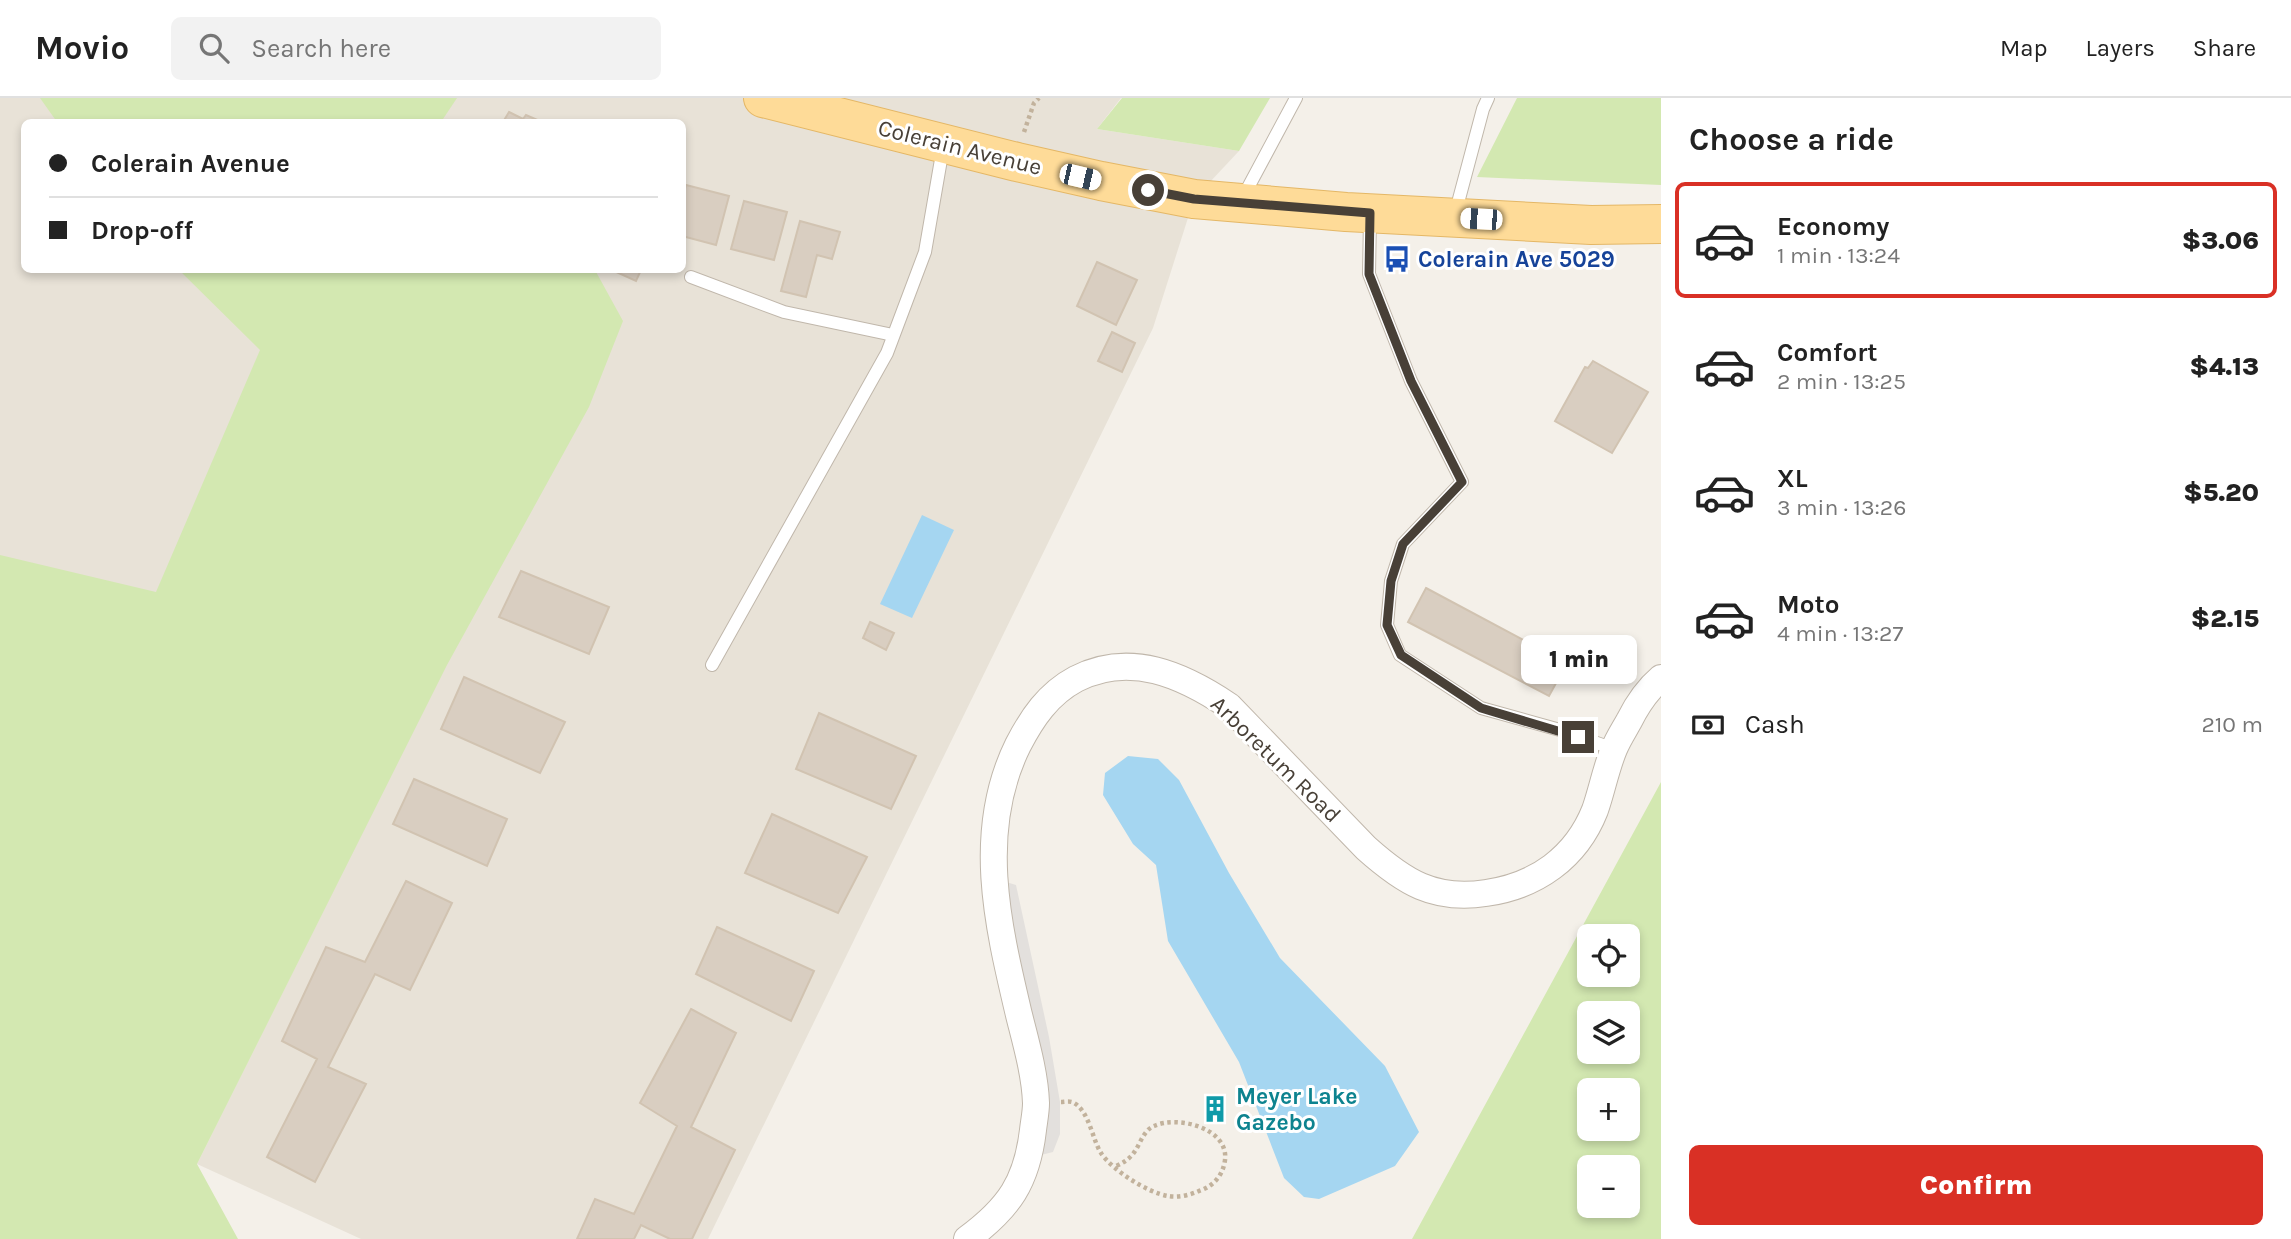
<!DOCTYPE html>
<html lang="en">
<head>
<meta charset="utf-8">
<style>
	body { margin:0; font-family:Karla,sans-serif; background:#f2f2f2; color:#222; height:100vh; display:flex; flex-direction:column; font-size:26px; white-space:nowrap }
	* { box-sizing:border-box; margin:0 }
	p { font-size:23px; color:#767676 }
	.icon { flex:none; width:38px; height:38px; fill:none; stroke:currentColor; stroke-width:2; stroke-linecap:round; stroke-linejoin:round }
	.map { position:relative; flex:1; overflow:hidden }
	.details { display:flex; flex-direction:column; background:#fff; width:630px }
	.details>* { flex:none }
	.top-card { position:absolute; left:21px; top:21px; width:665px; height:154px; border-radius:10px; box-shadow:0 4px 10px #0003; display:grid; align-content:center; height:154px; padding:0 28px; background:#fff }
	.buttons { position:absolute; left:1577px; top:826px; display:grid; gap:14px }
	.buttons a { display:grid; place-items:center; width:63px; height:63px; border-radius:10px; background:#fff; box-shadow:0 4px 10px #0003; font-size:35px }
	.end { position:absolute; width:32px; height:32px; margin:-16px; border:9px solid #484037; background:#fff; box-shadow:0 0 0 4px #fff }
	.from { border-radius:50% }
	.bubble { position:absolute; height:49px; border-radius:10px; background:#fff; box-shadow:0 4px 10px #0003; font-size:23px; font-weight:800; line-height:49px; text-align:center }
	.car { position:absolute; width:21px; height:42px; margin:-21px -10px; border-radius:9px; box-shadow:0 0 5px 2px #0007; background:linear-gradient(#fff 24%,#345 0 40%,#fff 0 76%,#345 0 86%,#fff 0) }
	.top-card b { display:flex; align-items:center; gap:24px; height:66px; font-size:26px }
	.top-card b+b { border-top:2px solid #e0e0e0 }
	.top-card i { width:18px; height:18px; background:#222 }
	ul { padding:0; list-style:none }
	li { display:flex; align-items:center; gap:21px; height:116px; margin:0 14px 10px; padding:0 14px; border:4px solid transparent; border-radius:10px }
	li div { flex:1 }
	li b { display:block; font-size:26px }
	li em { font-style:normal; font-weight:800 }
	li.active { border-color:#d93025 }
	li>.icon { width:63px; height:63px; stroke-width:1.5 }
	h2 { padding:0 28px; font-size:32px; line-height:84px }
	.pay { display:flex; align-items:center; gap:18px; height:77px; padding:0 28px; font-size:26px }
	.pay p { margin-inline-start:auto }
	.button { display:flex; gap:14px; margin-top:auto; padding:14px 28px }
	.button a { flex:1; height:80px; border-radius:10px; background:#d93025; color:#fff; font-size:28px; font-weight:800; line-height:80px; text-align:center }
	header { display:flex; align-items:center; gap:42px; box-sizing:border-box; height:98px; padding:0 35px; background:#fff; border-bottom:2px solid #e0e0e0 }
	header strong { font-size:33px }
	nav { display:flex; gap:38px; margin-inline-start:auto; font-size:24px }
	.search { width:490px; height:63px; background:#f2f2f2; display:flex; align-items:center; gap:18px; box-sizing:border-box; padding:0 24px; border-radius:10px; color:#767676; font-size:26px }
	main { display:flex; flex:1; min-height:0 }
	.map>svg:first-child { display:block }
</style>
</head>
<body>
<header>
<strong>Movio</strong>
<div class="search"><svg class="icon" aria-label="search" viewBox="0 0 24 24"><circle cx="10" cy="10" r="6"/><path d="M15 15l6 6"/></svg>Search here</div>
<nav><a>Map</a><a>Layers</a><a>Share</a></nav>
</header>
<main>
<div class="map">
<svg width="1661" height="1141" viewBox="0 0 1661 1141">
	<rect width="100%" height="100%" fill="#f4f0e9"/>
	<path fill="#e8e2d7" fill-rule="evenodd" d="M 0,0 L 1121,0 L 1097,31 L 1239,53 L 1194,101 L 1153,230 L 708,1141 L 361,1141 L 197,1066 L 446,567 L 0,482 ZM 24,24 L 682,24 L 682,172 L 24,172 Z"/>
	<path fill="#d3e8b1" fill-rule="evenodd" d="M 40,0 L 457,0 L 441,24 L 57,24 Z
		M 1122,0 L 1270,0 L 1239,53 L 1097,31 Z
		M 1517,0 L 1661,0 L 1661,87 L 1477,79 Z
		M 179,172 L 595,172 L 623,223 L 589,309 L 447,567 L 197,1066 L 238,1141 L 0,1141 L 0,457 L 156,494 L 260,252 Z
		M 1661,684 L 1661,1141 L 1412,1141 ZM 1628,838 L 1628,877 L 1589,877 L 1589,838 ZM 1589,915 L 1628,915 L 1628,954 L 1589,954 ZM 1628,992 L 1628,1031 L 1589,1031 L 1589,992 ZM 1628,1069 L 1628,1108 L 1589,1108 L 1589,1069 Z"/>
	<path fill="#e3e0dd" d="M 993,780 L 1016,787 L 1049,939 L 1060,1004 L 1060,1036 L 1053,1054 L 1029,1060 L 1036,1005 Z"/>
	<path fill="#a5d6f1" d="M 922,417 L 954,432 L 912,520 L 880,506 Z
		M 1128,658 L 1158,661 L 1179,682 L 1229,775 L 1280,860 L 1385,968 L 1419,1034 L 1395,1068 L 1319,1101 L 1304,1099 L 1284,1080 L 1239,964 L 1168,843 L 1156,767 L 1133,746 L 1103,697 L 1105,675 Z"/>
	<path fill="#d9cec1" stroke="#d1c3b1" stroke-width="2" d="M 509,14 L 523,21 L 526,17 L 542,24 L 503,24 Z
		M 686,87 L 729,98 L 716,147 L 682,138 L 682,102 Z
		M 744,103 L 787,114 L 774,162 L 731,151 Z
		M 800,123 L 840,134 L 832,161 L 817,157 L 806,199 L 781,193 Z
		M 1097,164 L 1137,182 L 1116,227 L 1077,208 Z
		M 612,172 L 641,172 L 636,183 Z
		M 1112,234 L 1135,245 L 1122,274 L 1098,263 Z
		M 1593,263 L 1648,294 L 1612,355 L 1555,323 L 1585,269 L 1588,270 Z
		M 521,473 L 609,509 L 589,556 L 499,519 Z
		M 1426,490 L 1544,553 L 1544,555 L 1566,567 L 1549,598 L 1408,524 Z
		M 870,524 L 894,535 L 886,552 L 863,540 Z
		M 464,579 L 565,624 L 540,675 L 441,631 Z
		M 819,615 L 916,658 L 891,711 L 796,671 Z
		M 414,681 L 507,721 L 487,768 L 393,726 Z
		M 772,716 L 867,759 L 838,815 L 745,775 Z
		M 406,783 L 452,805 L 410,892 L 375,876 L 328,969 L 366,986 L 315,1084 L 267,1059 L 317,961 L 282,943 L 326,849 L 365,864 Z
		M 717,829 L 814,873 L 791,923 L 696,876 Z
		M 691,911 L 736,935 L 691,1029 L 735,1052 L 692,1141 L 670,1141 L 641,1127 L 634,1141 L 577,1141 L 595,1101 L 634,1116 L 677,1028 L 640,1005 Z
		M 1217,1002 L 1224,1008 L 1223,1018 L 1213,1021 L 1206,1015 L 1208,1005 Z"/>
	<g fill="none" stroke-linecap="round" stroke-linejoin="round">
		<defs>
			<path id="lane" d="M 1243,99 L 1296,0
				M 1455,116 L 1483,11 L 1488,0
				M 1370,120 L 1369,176 L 1411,283 L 1462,384 L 1403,446 L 1391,483 L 1387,527 L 1400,557 L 1481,610 L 1560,632 L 1614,651
				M 691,179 L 784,214 L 893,237
				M 712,567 L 887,255 L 925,154 L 943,50"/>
			<path id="street" d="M 967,1141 C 1009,1110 1027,1084 1033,1032 C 1034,1023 1036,1014 1036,1005 C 1035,976 1026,945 1019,917 C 998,828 975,734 1018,647 C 1032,620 1048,596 1076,581 C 1130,553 1183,577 1229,608 L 1366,750 C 1404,784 1434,803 1486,795 C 1536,788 1576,760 1595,712 C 1602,692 1606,670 1614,651 C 1618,641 1624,632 1629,623 C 1637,607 1648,591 1661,580"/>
			<path id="primary" d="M 763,0 L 1017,64 L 1101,83 L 1194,101 L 1346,114 L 1591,127 L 1661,126"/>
		</defs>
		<use href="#lane" stroke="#c0b7ab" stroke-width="14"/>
		<use href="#street" stroke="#c0b7ab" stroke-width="28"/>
		<use href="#primary" stroke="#e4b766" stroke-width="40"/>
		<path stroke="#c2b29c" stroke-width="4.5" stroke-dasharray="3.5 3.5" stroke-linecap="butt" d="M 1024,34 L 1034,5 L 1039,0
			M 1061,1004 C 1064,1004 1068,1003 1072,1004 C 1089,1011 1092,1041 1101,1055 C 1112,1072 1148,1095 1168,1098 C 1178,1100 1190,1097 1199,1093 C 1214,1088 1223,1077 1225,1062 C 1229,1030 1177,1017 1154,1028 C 1144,1032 1141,1044 1135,1053 C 1130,1061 1123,1065 1114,1069"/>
		<use href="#lane" stroke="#fff" stroke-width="12"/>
		<use href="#street" stroke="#fff" stroke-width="26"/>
		<use href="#primary" stroke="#fedb98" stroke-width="38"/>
	</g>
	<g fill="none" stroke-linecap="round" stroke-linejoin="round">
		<path stroke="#484037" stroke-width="9" d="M 1148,92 L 1194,101 L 1370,115 L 1369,176 L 1411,283 L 1462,384 L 1403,446 L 1391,483 L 1387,527 L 1401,557 L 1481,610 L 1578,639"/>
	</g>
	<defs>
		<symbol id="bus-bare" viewBox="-9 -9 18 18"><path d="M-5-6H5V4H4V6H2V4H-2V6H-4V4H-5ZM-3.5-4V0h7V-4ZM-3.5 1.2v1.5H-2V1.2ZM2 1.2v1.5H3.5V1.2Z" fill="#1a4fb4" stroke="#fff" stroke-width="2.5" paint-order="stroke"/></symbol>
		<symbol id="building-bare" viewBox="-9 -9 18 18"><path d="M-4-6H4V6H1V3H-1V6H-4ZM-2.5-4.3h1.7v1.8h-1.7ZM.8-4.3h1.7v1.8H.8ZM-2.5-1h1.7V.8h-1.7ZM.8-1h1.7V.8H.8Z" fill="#0f9aa8" stroke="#fff" stroke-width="2.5" paint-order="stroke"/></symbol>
	</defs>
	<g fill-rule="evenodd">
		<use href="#bus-bare" x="1378" y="142" width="38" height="38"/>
		<use href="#building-bare" x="1196" y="992" width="38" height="38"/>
	</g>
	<g text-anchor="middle" stroke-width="6" stroke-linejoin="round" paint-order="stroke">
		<g font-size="23" fill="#484037" stroke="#fff">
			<text transform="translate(960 49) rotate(14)" y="8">Colerain Avenue</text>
			<text transform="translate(1276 661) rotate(44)" y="8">Arboretum Road</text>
		</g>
		<g font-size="23" font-weight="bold" fill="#164399" stroke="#fff" text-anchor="start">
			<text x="1418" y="169">Colerain Ave 5029</text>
		</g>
		<g font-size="23" font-weight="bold" fill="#0d838f" stroke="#fff" text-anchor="start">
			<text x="1236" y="1006">Meyer Lake<tspan x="1236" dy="26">Gazebo</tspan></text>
		</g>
	</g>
</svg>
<div class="buttons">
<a><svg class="icon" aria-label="locate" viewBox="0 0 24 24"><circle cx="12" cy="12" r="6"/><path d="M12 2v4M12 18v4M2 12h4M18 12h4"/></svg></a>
<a><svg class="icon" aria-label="layers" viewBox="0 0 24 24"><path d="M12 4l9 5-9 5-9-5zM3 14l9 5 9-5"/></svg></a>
<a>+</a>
<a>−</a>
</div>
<i class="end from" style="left:1148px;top:92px"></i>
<i class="end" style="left:1578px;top:639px"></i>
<div class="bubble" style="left:1521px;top:537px;width:116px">1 min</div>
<i class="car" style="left:1080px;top:79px;rotate:103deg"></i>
<i class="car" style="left:1481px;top:121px;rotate:273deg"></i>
<div class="top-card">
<b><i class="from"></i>Colerain Avenue</b>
<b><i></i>Drop-off</b>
</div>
</div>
<section class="details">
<h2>Choose a ride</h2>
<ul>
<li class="active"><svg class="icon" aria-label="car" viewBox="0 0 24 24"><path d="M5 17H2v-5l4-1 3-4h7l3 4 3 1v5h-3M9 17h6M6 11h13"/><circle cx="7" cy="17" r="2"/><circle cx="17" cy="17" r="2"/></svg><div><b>Economy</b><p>1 min · 13:24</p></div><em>$3.06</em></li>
<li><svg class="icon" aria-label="car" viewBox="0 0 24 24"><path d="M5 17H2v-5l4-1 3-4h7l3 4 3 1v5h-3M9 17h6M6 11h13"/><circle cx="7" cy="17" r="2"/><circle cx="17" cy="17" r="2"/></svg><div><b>Comfort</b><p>2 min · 13:25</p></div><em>$4.13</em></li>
<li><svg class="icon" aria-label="car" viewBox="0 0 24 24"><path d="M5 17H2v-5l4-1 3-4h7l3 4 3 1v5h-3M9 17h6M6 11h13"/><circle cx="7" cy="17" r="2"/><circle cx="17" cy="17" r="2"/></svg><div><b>XL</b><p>3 min · 13:26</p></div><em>$5.20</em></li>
<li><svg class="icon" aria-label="car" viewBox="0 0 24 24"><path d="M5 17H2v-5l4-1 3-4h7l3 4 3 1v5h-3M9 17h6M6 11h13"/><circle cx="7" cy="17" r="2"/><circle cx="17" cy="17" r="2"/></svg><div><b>Moto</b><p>4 min · 13:27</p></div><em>$2.15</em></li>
</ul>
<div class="pay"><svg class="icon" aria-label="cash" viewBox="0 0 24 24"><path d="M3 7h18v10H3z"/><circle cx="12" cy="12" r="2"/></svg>Cash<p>210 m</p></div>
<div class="button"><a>Confirm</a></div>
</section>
</main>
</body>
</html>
